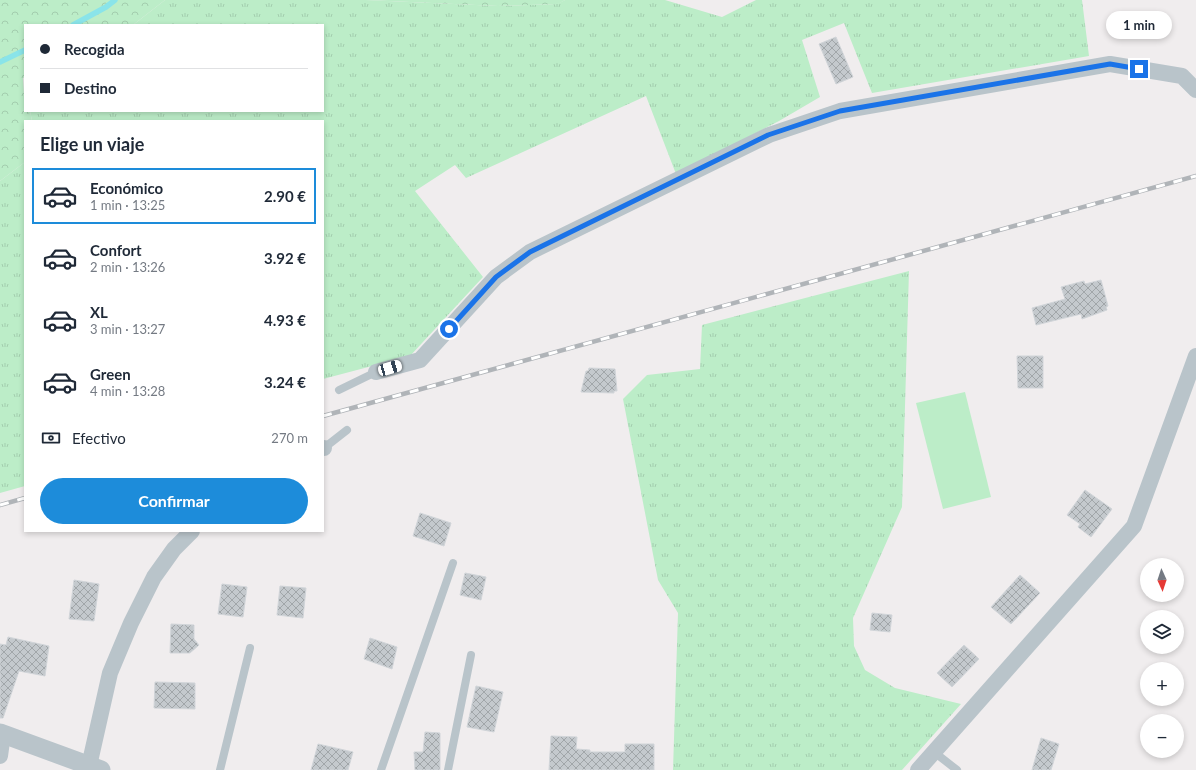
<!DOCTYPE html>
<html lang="es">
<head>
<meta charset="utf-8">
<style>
	body { margin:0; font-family:Lato,sans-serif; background:#f2f2f3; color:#1f2937; height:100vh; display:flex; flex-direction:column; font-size:15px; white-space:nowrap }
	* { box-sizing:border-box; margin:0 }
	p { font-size:13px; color:#747a83 }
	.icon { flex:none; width:22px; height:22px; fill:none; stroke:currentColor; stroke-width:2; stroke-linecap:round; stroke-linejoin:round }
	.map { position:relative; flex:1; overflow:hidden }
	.panel { position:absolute; left:24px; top:120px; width:300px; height:412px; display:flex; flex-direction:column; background:#fff; border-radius:0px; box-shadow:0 2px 6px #0003 }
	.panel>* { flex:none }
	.guide { position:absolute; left:24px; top:24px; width:300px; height:88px; border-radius:0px; box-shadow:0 2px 6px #0003; display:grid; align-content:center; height:88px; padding:0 16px; background:#fff }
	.needle { width:26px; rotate:177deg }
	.tools { position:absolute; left:1140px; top:558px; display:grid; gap:8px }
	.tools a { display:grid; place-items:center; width:44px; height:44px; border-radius:50%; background:#fff; box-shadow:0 2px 6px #0003; font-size:20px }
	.end { position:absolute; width:18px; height:18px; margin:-9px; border:5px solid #1a73e8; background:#fff; box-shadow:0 0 0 2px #fff }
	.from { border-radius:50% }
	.bubble { position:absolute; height:28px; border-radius:14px; background:#fff; box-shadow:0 2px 6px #0003; font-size:13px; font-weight:700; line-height:28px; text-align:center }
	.car { position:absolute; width:12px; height:24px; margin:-12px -6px; border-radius:5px; box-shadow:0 0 3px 1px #0007; background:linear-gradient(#fff 24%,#345 0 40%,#fff 0 76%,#345 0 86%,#fff 0) }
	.guide b { display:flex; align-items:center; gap:14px; height:38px; font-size:15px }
	.guide b+b { border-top:1px solid #e0e1e3 }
	.guide i { width:10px; height:10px; background:#1f2937 }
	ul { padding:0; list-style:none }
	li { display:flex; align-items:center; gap:12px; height:56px; margin:0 8px 6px; padding:0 8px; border:2px solid transparent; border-radius:0px }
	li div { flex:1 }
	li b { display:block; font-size:15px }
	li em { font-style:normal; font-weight:700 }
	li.current { border-color:#1d8cda }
	li>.icon { width:36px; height:36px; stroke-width:1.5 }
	h2 { padding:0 16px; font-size:18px; line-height:48px }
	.pay { display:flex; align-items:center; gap:10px; height:44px; padding:0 16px; font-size:15px }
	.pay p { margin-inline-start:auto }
	.cta { display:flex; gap:8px; margin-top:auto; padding:8px 16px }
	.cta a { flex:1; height:46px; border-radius:24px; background:#1d8cda; color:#fff; font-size:16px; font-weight:700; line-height:46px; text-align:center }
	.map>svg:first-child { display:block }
</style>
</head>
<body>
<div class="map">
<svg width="1196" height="770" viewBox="0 0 1196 770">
	<defs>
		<pattern id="grass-tufts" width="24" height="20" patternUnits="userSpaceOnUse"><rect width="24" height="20" fill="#bcedc8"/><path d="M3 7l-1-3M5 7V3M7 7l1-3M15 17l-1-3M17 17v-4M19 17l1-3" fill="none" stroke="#a3cdae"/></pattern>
		<pattern id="forest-crowns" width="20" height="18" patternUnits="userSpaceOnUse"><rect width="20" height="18" fill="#bcedc8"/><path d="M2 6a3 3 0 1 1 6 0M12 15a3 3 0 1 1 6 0" fill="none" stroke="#a3cdae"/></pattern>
		<pattern id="building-cross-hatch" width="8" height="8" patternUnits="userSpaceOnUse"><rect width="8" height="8" fill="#c4c9cd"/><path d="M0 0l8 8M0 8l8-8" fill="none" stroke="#a1a6a9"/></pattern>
	</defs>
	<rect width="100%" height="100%" fill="#f0edee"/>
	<path fill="url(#grass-tufts)" d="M 165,0 L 366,0 L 498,6 L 557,4 L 565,0 L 665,0 L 722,17 L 756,0 L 1082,0 L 1089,56 L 872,93 L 844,23 L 802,40 L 820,97 L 779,121 L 676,174 L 646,96 L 466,178 L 455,165 L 415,191 L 483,277 L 410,356 L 323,379 L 323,121 L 32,121 L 30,111 L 323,111 L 323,25 L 133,25 Z
		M 25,162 L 25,486 L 0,493 L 0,181 Z
		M 909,271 L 902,507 L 853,618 L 854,646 L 865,670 L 895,688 L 961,704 L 902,770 L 673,770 L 678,613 L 658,580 L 623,399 L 647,375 L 700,369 L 702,325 Z"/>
	<path fill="url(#forest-crowns)" d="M 0,0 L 165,0 L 133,25 L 25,25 L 25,77 L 23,78 L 25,111 L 30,111 L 32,121 L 25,121 L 25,162 L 0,181 Z
		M 366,0 L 565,0 L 558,4 L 498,6 Z"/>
	<path fill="#bcedc8" d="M 965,392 L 991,497 L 943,509 L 916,403 Z"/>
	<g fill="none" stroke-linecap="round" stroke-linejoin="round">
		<path stroke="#8ae4e9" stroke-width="5.5" d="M 73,25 L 106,7 L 115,0
			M 0,62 L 25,50"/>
	</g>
	<path fill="url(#building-cross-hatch)" stroke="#d1d5d9" d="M 836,37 L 853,77 L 836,84 L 819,44 Z
		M 1101,280 L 1108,306 L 1106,307 L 1107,310 L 1082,319 L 1081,314 L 1036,325 L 1032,308 L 1065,299 L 1061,287 L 1084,281 L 1085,284 Z
		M 1017,356 L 1043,356 L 1043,388 L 1018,388 Z
		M 589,368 L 615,369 L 617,391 L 614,391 L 614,393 L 581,392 L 586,371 L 588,371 Z
		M 1085,490 L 1112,509 L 1091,537 L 1078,527 L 1080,524 L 1067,515 Z
		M 420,513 L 451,523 L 444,546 L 413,536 Z
		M 465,573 L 486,577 L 481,600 L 460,595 Z
		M 1020,575 L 1040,593 L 1011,624 L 991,607 Z
		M 74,580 L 99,584 L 94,621 L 69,619 Z
		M 222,584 L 247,587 L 243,617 L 218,614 Z
		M 280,586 L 306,588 L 303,618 L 277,615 Z
		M 872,613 L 892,615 L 890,632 L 870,630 Z
		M 171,624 L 194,625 L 194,639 L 199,645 L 190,653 L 170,653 Z
		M 8,637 L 49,646 L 45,676 L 19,671 L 3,718 L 0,718 L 0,644 L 6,645 Z
		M 370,638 L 397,647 L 392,669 L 364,659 Z
		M 964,645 L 979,659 L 952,687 L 937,673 Z
		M 155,682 L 195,683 L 195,709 L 154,708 Z
		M 476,686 L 503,692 L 494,732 L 467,727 Z
		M 425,732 L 440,733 L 440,770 L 415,770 L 414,752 L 423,752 Z
		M 551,736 L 577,737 L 576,749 L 590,750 L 590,752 L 625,752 L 625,744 L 654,744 L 654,770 L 549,770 Z
		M 1041,738 L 1059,744 L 1051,770 L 1032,770 Z
		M 318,744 L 353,752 L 348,770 L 311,770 Z"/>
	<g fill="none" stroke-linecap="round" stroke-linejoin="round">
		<path stroke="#b9c4ca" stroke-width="8" d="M 339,390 L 376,372
			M 324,448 L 347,430
			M 934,752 L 957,770
			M 220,770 L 250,648
			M 381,770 L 453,563
			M 448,770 L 471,655"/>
		<path stroke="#b9c4ca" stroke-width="16" d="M 376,372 L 420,360 L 496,277 L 530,252 L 769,135 L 840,111 L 1110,64 L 1182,76 L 1196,90
			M 323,448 L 324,448
			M 0,756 L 3,734
			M 89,766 L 110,673 L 131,623 L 154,577 L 174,549 L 192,531
			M 918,770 L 1134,526 L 1196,356"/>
		<path stroke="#b9c4ca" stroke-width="19" d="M 0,733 L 101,770"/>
		<defs>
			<path id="rail" d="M 323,416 L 1196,176
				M 0,505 L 25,498"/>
		</defs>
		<use href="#rail" stroke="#b0b4b8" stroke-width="4.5"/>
		<use href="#rail" stroke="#fff" stroke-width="3" stroke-dasharray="9" stroke-linecap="butt"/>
	</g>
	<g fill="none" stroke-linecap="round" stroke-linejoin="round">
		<path stroke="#1a73e8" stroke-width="5" d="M 449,329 L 496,277 L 530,252 L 768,135 L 840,111 L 1110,64 L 1139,69"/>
	</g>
</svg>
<div class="tools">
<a><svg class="needle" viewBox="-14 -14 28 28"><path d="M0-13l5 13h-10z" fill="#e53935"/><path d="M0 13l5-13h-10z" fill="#747a83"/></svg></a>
<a><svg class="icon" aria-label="layers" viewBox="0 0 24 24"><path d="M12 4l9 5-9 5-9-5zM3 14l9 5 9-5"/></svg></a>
<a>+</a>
<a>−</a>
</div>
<i class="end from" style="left:449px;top:329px"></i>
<i class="end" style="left:1139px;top:69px"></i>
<div class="bubble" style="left:1106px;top:11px;width:66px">1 min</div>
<i class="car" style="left:390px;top:368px;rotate:74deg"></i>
<div class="guide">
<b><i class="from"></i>Recogida</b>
<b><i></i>Destino</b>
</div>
<section class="panel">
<h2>Elige un viaje</h2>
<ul>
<li class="current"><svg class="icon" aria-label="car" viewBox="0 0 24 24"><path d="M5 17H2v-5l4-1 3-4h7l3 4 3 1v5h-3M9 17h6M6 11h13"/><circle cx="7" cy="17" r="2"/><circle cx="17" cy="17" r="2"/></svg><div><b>Económico</b><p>1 min · 13:25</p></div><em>2.90 €</em></li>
<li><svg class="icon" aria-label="car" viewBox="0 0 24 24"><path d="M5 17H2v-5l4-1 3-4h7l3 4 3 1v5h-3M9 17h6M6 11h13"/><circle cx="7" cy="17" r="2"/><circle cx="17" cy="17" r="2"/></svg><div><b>Confort</b><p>2 min · 13:26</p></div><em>3.92 €</em></li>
<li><svg class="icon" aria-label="car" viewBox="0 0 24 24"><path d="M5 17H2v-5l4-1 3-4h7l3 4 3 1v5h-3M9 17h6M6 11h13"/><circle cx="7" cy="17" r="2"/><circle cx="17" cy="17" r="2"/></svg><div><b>XL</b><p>3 min · 13:27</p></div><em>4.93 €</em></li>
<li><svg class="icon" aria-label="car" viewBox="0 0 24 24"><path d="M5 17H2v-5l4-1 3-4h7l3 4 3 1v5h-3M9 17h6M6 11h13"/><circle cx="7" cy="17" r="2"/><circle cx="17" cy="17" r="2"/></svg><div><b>Green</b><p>4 min · 13:28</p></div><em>3.24 €</em></li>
</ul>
<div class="pay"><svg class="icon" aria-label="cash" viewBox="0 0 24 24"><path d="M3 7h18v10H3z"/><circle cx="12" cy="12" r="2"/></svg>Efectivo<p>270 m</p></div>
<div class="cta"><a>Confirmar</a></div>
</section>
</div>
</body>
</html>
